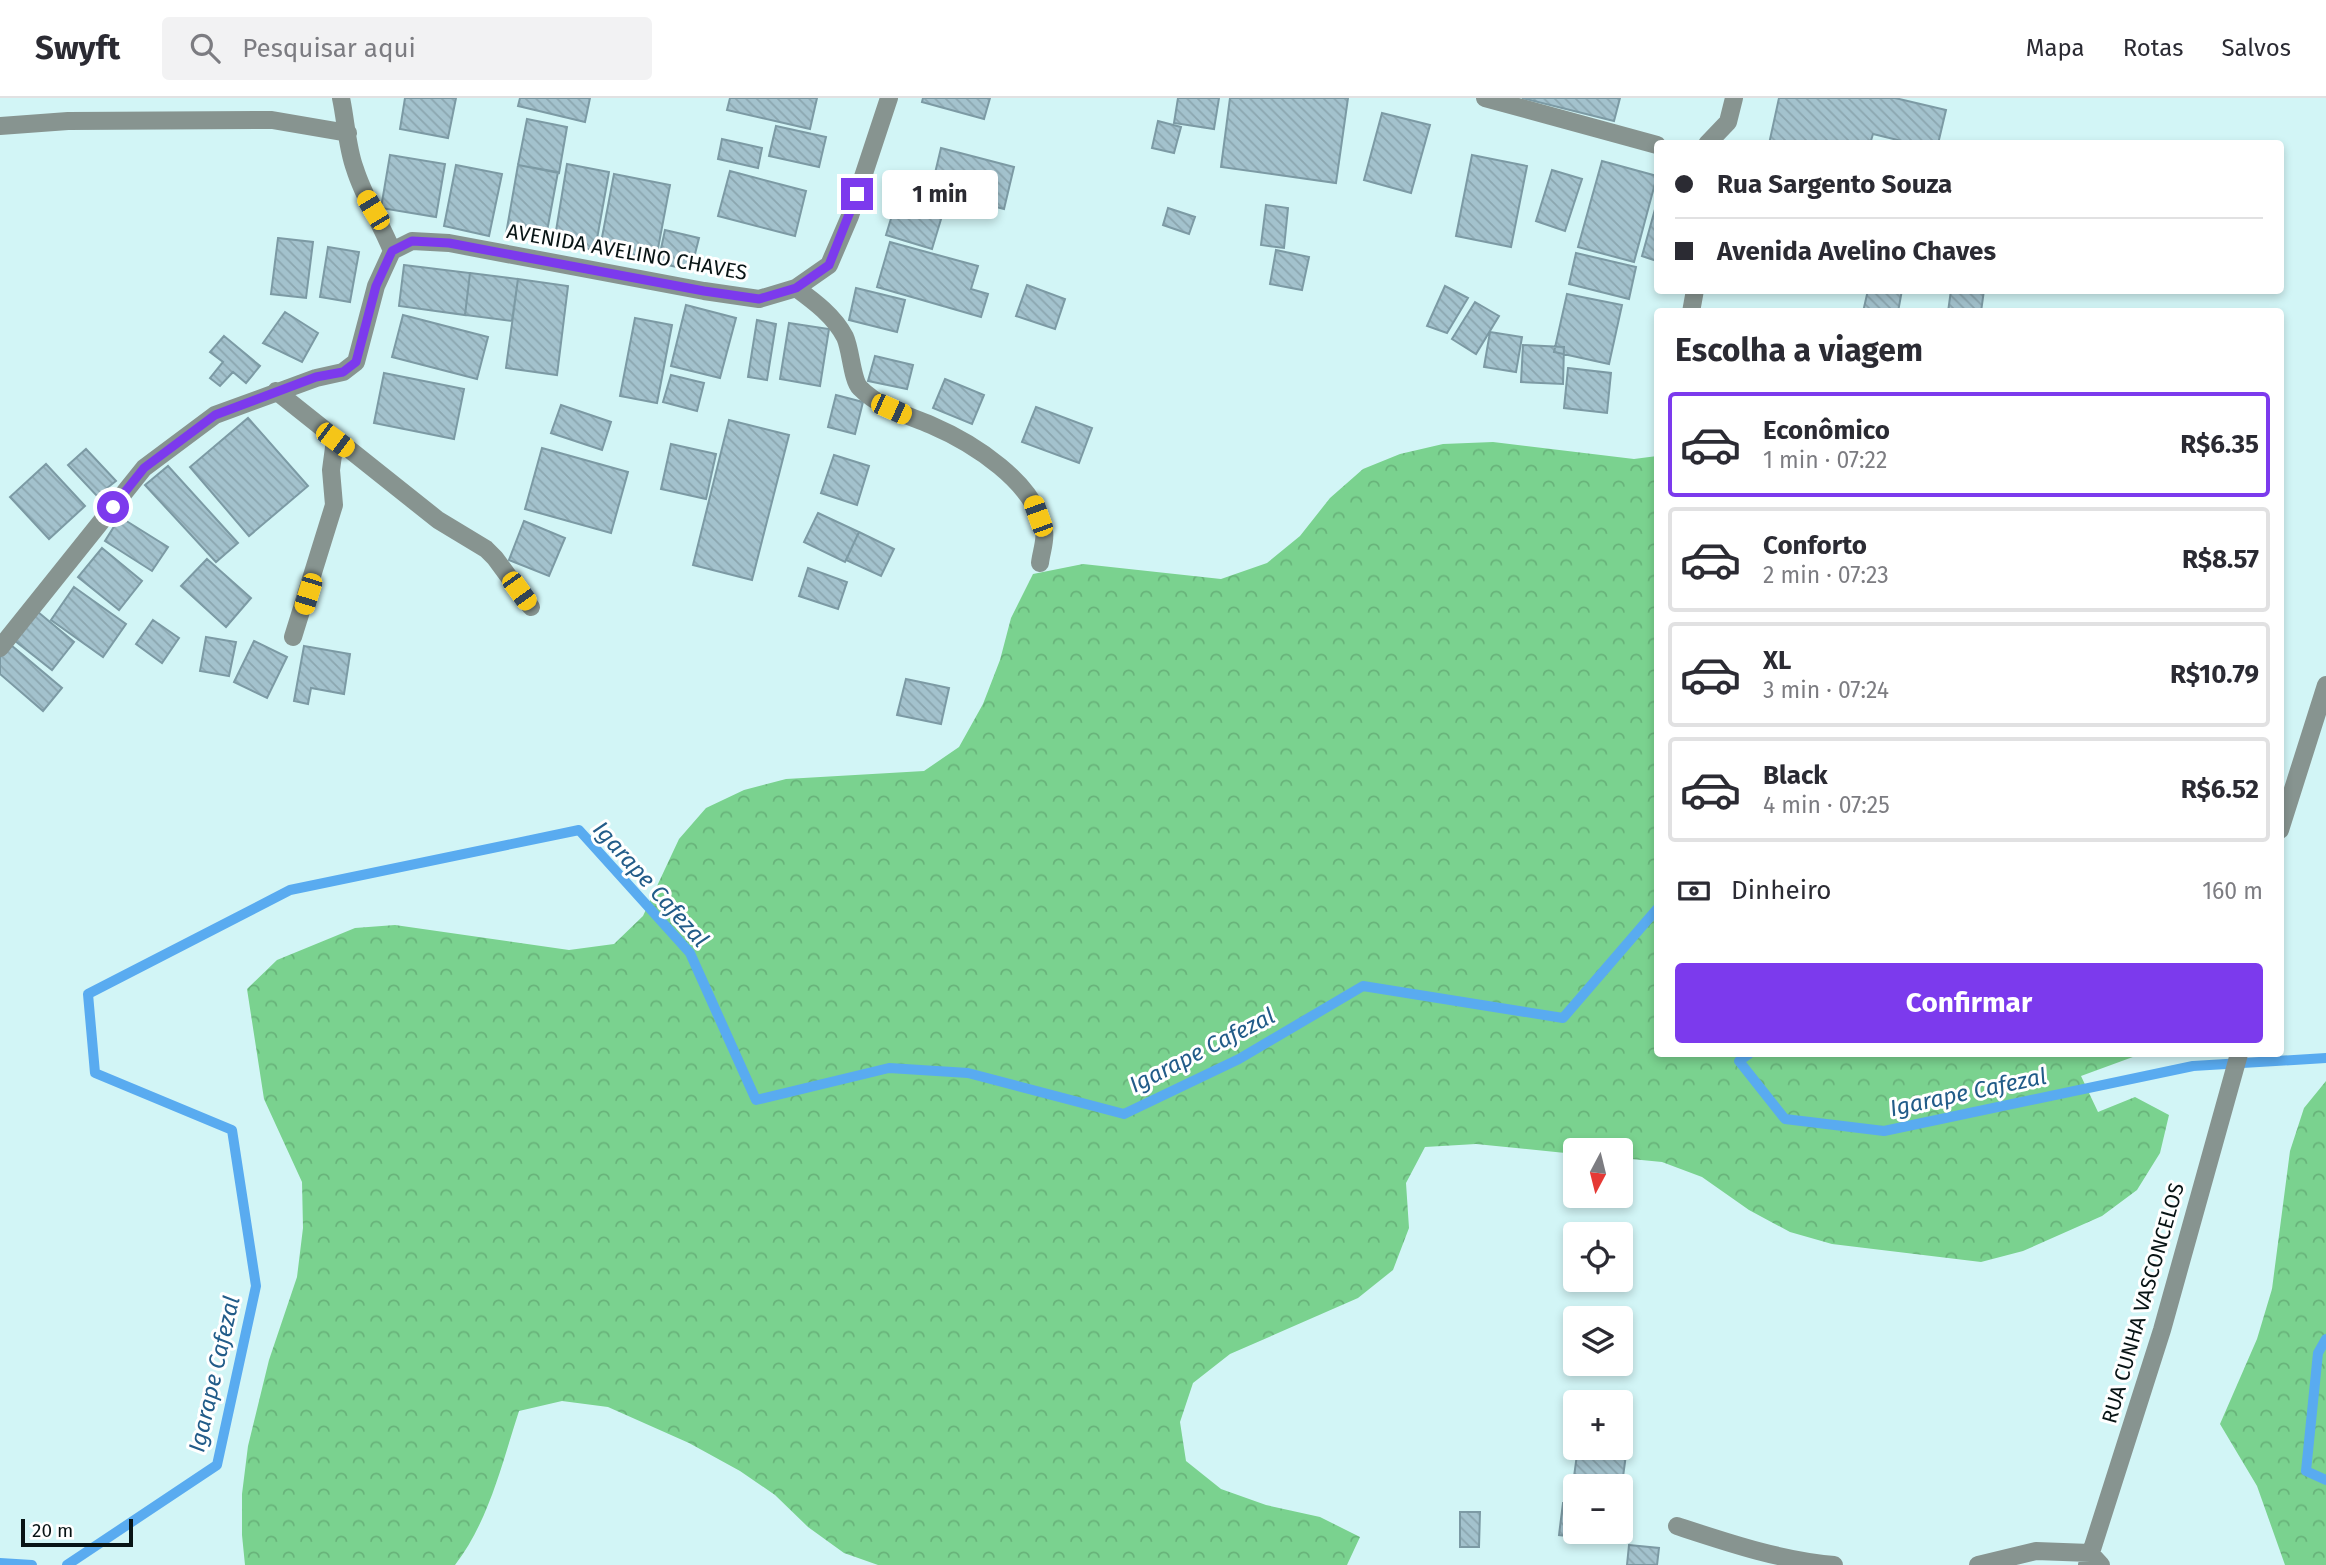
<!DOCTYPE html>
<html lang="pt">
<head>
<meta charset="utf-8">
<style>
	body { margin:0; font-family:"Fira Sans",sans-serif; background:#f2f2f3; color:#2b2b33; height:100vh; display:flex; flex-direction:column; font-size:26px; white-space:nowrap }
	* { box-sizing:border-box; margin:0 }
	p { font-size:23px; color:#7c7c81 }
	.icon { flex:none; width:38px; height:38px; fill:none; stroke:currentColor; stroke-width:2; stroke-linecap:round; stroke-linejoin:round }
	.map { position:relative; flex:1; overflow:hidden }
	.side { position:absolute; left:1654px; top:210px; width:630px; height:749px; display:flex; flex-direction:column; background:#fff; border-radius:7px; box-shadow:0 4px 10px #0003 }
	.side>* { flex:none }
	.top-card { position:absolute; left:1654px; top:42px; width:630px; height:154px; border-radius:7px; box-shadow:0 4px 10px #0003; display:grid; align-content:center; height:154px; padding:0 21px; background:#fff }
	.needle { width:46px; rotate:187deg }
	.buttons { position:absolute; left:1563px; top:1040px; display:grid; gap:14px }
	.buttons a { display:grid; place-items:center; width:70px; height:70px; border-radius:7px; background:#fff; box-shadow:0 4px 10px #0003; font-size:35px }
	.scale { position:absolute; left:21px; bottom:18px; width:112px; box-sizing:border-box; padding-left:7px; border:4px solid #081415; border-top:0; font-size:19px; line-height:24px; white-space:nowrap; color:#081415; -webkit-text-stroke:5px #fff; paint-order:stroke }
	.end { position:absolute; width:32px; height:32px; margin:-16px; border:9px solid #7c3aed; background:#fff; box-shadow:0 0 0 4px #fff }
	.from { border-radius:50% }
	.bubble { position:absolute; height:49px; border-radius:7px; background:#fff; box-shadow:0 4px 10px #0003; font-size:23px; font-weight:700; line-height:49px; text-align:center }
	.car { position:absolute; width:21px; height:42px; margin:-21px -10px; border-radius:9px; box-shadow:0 0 5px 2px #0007; background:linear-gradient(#f5c518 24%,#345 0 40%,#f5c518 0 76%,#345 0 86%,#f5c518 0) }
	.top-card b { display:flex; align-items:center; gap:24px; height:66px; font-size:26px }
	.top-card b+b { border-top:2px solid #e1e1e2 }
	.top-card i { width:18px; height:18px; background:#2b2b33 }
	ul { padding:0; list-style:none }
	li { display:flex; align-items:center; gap:21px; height:105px; margin:0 14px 10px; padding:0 7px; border:4px solid #e1e1e2; border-radius:7px }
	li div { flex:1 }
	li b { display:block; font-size:26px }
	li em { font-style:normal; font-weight:700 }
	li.active { border-color:#7c3aed }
	li>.icon { width:63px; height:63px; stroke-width:1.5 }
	h2 { padding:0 21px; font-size:32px; line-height:84px }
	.pay { display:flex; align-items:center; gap:18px; height:77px; padding:0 21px; font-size:26px }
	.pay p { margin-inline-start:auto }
	.action { display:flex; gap:14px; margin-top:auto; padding:14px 21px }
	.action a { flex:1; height:80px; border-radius:7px; background:#7c3aed; color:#fff; font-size:28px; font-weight:700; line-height:80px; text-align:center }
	header { display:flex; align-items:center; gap:42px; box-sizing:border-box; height:98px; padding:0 35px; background:#fff; border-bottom:2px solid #e1e1e2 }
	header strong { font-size:33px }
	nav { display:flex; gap:38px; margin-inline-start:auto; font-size:24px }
	.search { width:490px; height:63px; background:#f2f2f3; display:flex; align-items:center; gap:18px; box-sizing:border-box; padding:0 24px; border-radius:7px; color:#7c7c81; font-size:26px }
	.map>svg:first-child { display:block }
</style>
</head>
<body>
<header>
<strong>Swyft</strong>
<div class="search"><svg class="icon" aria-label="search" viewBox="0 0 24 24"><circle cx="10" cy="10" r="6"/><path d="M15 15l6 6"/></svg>Pesquisar aqui</div>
<nav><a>Mapa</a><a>Rotas</a><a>Salvos</a></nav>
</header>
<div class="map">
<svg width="2326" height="1467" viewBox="0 0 2326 1467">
	<defs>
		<pattern id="forest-crowns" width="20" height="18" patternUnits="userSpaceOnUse" patternTransform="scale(1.75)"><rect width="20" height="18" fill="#7ad28f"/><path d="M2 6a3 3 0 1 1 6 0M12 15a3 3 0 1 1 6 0" fill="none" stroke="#68b37a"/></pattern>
		<pattern id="building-back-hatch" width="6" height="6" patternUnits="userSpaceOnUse" patternTransform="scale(1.75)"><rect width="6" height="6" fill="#a3c2cd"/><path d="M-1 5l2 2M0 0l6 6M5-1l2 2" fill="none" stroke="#8ba6af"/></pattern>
	</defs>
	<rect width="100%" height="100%" fill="#d2f5f6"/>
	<path fill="url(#forest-crowns)" d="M 1493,344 L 1634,361 L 1657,358 L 1657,956 L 2141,956 L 2081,978 L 2098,1014 L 2135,999 L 2169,1017 L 2160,1055 L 2137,1092 L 2102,1118 L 2023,1153 L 1981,1164 L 1832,1146 L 1790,1134 L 1749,1112 L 1702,1079 L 1662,1064 L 1621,1060 L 1620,1052 L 1575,1052 L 1575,1056 L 1476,1046 L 1425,1049 L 1406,1085 L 1409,1130 L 1393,1172 L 1358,1200 L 1230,1256 L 1193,1285 L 1180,1324 L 1186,1363 L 1221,1391 L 1266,1407 L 1320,1419 L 1360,1439 L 1347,1467 L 878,1467 L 844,1455 L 808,1429 L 775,1397 L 740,1373 L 689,1345 L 608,1309 L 562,1303 L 519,1313 C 502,1365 489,1423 455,1467 L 245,1467 L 242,1437 L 242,1396 L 248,1348 L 269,1262 L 297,1179 L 303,1130 L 302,1084 L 264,1001 L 247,891 L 277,862 L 355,830 L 395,827 L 569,852 L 614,846 L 643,818 L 679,741 L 706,710 L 744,692 L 786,681 L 924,673 L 959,649 L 983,606 L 1000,562 L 1011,520 L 1033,476 L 1083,466 L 1221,481 L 1267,465 L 1300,438 L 1330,400 L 1363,371 L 1400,356 L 1443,346 Z
		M 2326,983 L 2326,1467 L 2285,1467 L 2257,1388 L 2220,1326 L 2257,1241 L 2272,1191 L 2290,1053 L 2304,1010 Z"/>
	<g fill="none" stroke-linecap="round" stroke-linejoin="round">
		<path stroke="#59abf0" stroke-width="10" d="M 1749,956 L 1739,963 L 1785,1021 L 1884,1033 L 2193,968 L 2326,960
			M 2326,1241 L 2318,1255 L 2306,1373 L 2326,1382
			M 0,1465 L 32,1467
			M 67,1467 L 217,1367 L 256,1188 L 232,1032 L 95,975 L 88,896 L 290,792 L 579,732 L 690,855 L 756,1002 L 889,970 L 968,975 L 1124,1016 L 1239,961 L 1363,888 L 1563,920 L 1657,811"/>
	</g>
	<path fill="url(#building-back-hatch)" stroke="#7c9aa4" stroke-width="2" d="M 405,0 L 456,0 L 448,40 L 400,31 Z
		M 520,0 L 590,0 L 585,24 L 518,8 Z
		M 730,0 L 817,0 L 810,31 L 727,12 Z
		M 923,0 L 990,0 L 984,21 L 922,4 Z
		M 1178,0 L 1219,0 L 1214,31 L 1174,25 Z
		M 1230,0 L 1348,0 L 1336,85 L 1221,69 Z
		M 1522,0 L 1620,0 L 1614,23 Z
		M 1779,0 L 1895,0 L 1946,12 L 1938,46 L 1914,46 L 1873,36 L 1870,46 L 1769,46 Z
		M 1382,15 L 1430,27 L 1411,95 L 1364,82 Z
		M 527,21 L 567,29 L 559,75 L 518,67 Z
		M 1158,23 L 1181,29 L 1174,55 L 1152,50 Z
		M 776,28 L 826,39 L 819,69 L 769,58 Z
		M 722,41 L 762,50 L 758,70 L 718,61 Z
		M 941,50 L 1014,69 L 1004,111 L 931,92 Z
		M 390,57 L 445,66 L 436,119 L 381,110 Z
		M 1472,57 L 1527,68 L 1511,149 L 1456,138 Z
		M 1602,63 L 1657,78 L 1634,164 L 1578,149 Z
		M 567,66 L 609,74 L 595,152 L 554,145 Z
		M 456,67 L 502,76 L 489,138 L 444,128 Z
		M 518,67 L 558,74 L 545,144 L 506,136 Z
		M 1552,72 L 1582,81 L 1565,133 L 1536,123 Z
		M 730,73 L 806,93 L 795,138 L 718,118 Z
		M 614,76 L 670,87 L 656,161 L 600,150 Z
		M 899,94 L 945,108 L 932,151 L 886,137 Z
		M 1657,104 L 1657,163 L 1642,158 Z
		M 1266,107 L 1288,110 L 1284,150 L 1261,147 Z
		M 1168,110 L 1195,119 L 1189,136 L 1163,127 Z
		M 665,132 L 699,140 L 691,172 L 658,165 Z
		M 278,140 L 313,144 L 306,200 L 271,196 Z
		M 890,144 L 978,168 L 971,191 L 988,196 L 981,219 L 877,189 Z
		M 328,149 L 359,154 L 350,204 L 320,199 Z
		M 1276,152 L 1309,159 L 1302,192 L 1270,186 Z
		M 1576,155 L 1636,169 L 1629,201 L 1569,186 Z
		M 404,167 L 470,175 L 465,217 L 399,208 Z
		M 470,175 L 518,181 L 512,223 L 465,217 Z
		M 518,181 L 568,188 L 557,277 L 506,270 Z
		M 1027,187 L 1065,201 L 1055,231 L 1016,218 Z
		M 1445,188 L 1468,200 L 1447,235 L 1427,228 Z
		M 856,190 L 905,202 L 897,234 L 849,222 Z
		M 1868,192 L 1902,192 L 1898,214 L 1863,214 Z
		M 1951,192 L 1984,192 L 1981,214 L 1948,214 Z
		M 1567,196 L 1622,207 L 1609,266 L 1554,254 Z
		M 1475,204 L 1499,218 L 1476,256 L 1452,241 Z
		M 686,207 L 736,220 L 720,280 L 671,268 Z
		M 285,214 L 318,235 L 302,264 L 263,245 Z
		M 403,217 L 488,239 L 477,281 L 392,259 Z
		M 635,220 L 672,227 L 657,305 L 620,298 Z
		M 757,222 L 776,226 L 767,282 L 748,279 Z
		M 789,225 L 829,231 L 820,288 L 780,281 Z
		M 1490,234 L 1522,239 L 1516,274 L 1484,269 Z
		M 224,238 L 260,268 L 246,285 L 233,274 L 220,288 L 210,280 L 223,264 L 210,254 Z
		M 1523,247 L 1564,249 L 1563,286 L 1521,284 Z
		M 875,258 L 913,267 L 907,291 L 868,283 Z
		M 1568,270 L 1611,275 L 1607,315 L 1564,310 Z
		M 384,275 L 464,291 L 454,341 L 374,325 Z
		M 671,277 L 704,285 L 697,313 L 663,304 Z
		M 945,281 L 984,297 L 972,326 L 933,310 Z
		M 836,297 L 863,304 L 855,336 L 828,329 Z
		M 561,307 L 611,324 L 602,352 L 551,335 Z
		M 1036,309 L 1092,330 L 1079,365 L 1022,344 Z
		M 248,320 L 308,388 L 249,438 L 190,369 Z
		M 729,322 L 789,337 L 752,482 L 693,467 Z
		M 671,346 L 716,356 L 706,401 L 661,391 Z
		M 542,350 L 628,374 L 611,435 L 525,411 Z
		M 86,351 L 116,383 L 97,398 L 68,367 Z
		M 834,357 L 869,368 L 857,407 L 821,395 Z
		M 46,366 L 85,408 L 49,441 L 10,399 Z
		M 168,368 L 238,445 L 216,464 L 145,387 Z
		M 818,415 L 859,434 L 845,464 L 804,444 Z
		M 120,419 L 168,449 L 152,473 L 105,443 Z
		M 524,423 L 565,440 L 549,478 L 509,462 Z
		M 859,434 L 894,451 L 881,478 L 846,462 Z
		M 102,450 L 142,483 L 119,512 L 78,479 Z
		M 207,461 L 251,500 L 226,529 L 181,488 Z
		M 808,470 L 847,484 L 838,511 L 799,498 Z
		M 74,489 L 126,526 L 103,559 L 51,522 Z
		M 38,514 L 74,544 L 52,572 L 14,542 Z
		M 153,522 L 179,540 L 162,565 L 136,546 Z
		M 206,539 L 236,544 L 229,578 L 200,573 Z
		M 254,543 L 287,559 L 267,600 L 234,584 Z
		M 11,547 L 62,590 L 43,613 L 0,576 L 0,559 Z
		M 304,548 L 350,556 L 344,596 L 311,590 L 308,606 L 294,603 Z
		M 906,581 L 949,590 L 941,626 L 897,617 Z
		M 1620,1348 L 1627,1349 L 1620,1401 L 1620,1388 L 1575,1388 L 1575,1402 L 1571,1401 L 1578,1349 Z
		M 1563,1405 L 1575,1406 L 1575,1433 L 1620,1433 L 1620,1412 L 1626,1412 L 1623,1444 L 1559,1437 Z
		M 1460,1414 L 1480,1414 L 1479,1449 L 1460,1449 Z
		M 1629,1447 L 1659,1450 L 1657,1467 L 1627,1467 Z"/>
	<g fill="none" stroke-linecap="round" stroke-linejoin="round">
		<path stroke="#879490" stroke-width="18" d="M 341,0 C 346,23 347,50 355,71 C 364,100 381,125 392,153
			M 1485,0 L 1657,47
			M 0,28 L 68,23 L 272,22 L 348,35
			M 1707,46 L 1728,24 L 1734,0
			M 796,190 C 815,204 834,218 845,239 C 851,252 852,282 860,290 C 880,310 905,316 931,327 C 973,345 1035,384 1044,433 C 1046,442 1041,455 1040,465
			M 1691,214 L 1695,192
			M 276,293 L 438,422 L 486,451 L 495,460 L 531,509
			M 293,539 L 334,407 L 331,372 L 335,342
			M 0,550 L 144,370 L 215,317 L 316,280 L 343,274 L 356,264 L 376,188 L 392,153 L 412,143 L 449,145 L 704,193 L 759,201 L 796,190 L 829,167 L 850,118 L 889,0
			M 2280,732 L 2326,587
			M 1677,1428 C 1729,1445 1779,1462 1834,1467
			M 1978,1467 L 2036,1453 L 2090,1455 L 2101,1467
			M 2087,1467 L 2162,1232 L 2239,956"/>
	</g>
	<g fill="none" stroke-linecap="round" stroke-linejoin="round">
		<path stroke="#7c3aed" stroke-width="9" d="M 113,409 L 144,370 L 215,317 L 316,279 L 343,274 L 356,264 L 376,188 L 392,153 L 412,143 L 449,145 L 704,193 L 759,201 L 796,190 L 829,167 L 857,96"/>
	</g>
	<g text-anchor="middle" stroke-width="6" stroke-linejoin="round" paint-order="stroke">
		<g font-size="21" fill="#081415" stroke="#fff">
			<text transform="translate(627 154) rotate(10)" y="7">AVENIDA AVELINO CHAVES</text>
			<text transform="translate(2143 1205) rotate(-74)" y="7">RUA CUNHA VASCONCELOS</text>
		</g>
		<g font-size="23" font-style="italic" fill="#225c89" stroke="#fff">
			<text transform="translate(651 786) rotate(48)" y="8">Igarape Cafezal</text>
			<text transform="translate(1202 952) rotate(-27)" y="8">Igarape Cafezal</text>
			<text transform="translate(1968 994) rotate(-12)" y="8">Igarape Cafezal</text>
			<text transform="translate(214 1276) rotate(-77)" y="8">Igarape Cafezal</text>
		</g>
	</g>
</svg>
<div class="buttons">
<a><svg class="needle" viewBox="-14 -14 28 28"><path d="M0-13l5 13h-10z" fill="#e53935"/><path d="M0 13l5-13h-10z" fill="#7c7c81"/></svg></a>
<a><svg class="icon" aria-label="locate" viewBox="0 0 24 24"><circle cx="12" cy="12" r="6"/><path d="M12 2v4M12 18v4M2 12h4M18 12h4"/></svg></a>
<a><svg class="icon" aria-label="layers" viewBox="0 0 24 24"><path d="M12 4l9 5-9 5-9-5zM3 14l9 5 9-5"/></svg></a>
<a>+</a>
<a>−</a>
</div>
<div class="scale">20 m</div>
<i class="end from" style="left:113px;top:409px"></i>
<i class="end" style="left:857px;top:96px"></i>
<div class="bubble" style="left:882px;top:72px;width:116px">1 min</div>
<i class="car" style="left:373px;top:112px;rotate:329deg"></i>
<i class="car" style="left:891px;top:311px;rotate:114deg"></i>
<i class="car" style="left:335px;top:342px;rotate:127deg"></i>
<i class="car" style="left:1038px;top:418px;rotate:340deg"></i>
<i class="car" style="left:519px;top:493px;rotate:144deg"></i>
<i class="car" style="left:308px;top:496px;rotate:197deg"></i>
<div class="top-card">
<b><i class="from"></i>Rua Sargento Souza</b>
<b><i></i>Avenida Avelino Chaves</b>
</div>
<section class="side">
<h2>Escolha a viagem</h2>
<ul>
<li class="active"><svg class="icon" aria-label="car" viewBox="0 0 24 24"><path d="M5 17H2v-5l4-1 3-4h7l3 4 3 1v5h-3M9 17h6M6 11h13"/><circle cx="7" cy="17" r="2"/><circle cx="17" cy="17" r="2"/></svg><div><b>Econômico</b><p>1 min · 07:22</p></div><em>R$6.35</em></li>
<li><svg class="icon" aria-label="car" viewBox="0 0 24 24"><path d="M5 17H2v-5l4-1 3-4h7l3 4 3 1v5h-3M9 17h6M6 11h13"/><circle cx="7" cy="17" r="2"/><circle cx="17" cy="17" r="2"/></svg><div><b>Conforto</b><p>2 min · 07:23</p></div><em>R$8.57</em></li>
<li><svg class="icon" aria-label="car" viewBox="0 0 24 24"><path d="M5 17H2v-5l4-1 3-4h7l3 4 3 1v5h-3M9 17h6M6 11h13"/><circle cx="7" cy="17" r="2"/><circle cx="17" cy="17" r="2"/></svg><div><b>XL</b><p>3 min · 07:24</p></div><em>R$10.79</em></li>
<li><svg class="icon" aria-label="car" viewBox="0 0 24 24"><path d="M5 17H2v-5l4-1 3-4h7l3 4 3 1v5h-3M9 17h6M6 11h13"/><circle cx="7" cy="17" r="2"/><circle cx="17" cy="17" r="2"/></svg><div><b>Black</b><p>4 min · 07:25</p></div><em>R$6.52</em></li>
</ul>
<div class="pay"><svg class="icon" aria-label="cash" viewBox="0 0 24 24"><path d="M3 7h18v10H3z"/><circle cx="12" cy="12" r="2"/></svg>Dinheiro<p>160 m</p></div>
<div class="action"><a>Confirmar</a></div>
</section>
</div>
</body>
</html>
